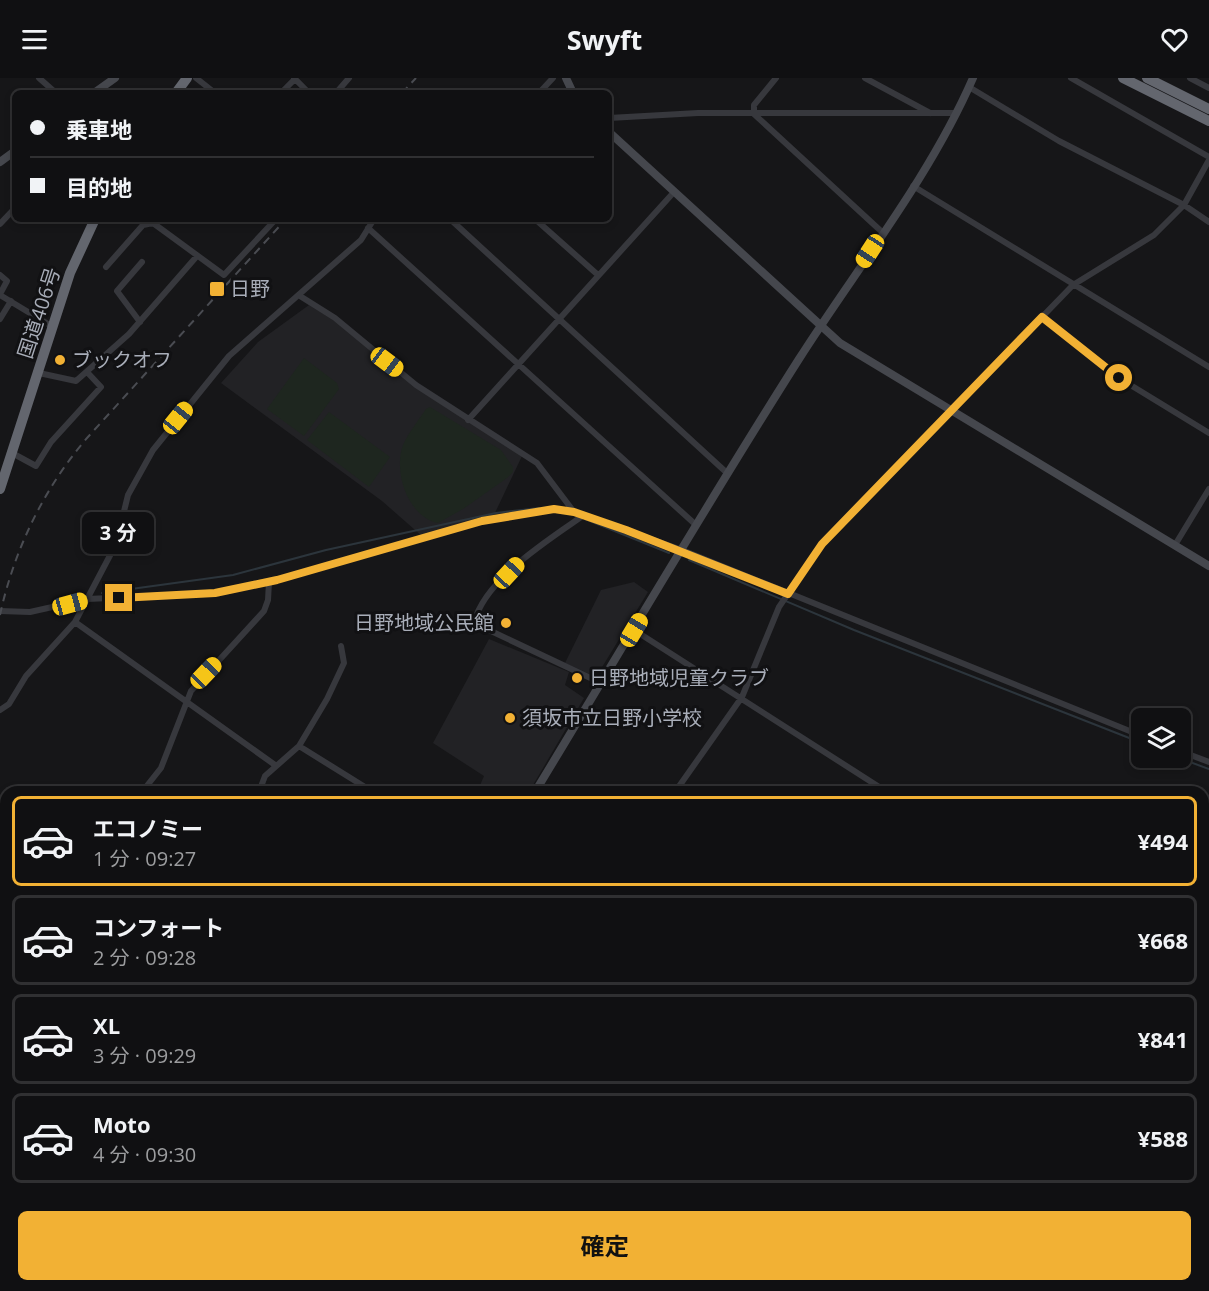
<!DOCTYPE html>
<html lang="ja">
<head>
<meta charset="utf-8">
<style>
	body { margin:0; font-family:"Open Sans","Noto Sans JP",sans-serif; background:#1e1e20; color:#f1f3f6; height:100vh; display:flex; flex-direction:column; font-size:22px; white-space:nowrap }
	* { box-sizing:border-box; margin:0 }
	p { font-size:20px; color:#9c9d9f }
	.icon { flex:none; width:33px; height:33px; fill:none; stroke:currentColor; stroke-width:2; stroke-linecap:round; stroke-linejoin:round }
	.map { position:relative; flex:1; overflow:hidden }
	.panel { position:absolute; left:0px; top:708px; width:1209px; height:506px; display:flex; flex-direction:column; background:#101012; border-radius:18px 18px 0 0; box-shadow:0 3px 9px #0003,0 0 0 2px #303032 }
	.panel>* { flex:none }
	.guide { position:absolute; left:12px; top:12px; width:600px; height:132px; border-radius:9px; box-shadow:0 3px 9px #0003,0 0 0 2px #303032; display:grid; align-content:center; height:132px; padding:0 18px; background:#101012 }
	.controls { position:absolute; left:1131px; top:630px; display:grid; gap:12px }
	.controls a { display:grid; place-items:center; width:60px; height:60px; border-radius:9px; background:#101012; box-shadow:0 3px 9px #0003,0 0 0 2px #303032; font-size:30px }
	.end { position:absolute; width:27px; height:27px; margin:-14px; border:8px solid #f2b134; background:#111; box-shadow:0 0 0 3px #111 }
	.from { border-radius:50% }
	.bubble { position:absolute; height:42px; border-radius:9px; background:#101012; box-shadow:0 3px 9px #0003,0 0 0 2px #303032; font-size:20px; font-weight:700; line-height:42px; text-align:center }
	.car { position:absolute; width:18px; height:36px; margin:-18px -9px; border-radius:8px; box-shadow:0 0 4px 2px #0007; background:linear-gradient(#f5c518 24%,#345 0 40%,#f5c518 0 76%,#345 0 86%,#f5c518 0) }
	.guide b { display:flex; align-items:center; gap:21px; height:57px; font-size:22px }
	.guide b+b { border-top:2px solid #303032 }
	.guide i { width:15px; height:15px; background:#f1f3f6 }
	ul { padding:10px 0 0; list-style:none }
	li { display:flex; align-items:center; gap:18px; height:90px; margin:0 12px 9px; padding:0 6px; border:3px solid #303032; border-radius:9px }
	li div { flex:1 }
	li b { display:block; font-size:22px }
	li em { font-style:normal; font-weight:700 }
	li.current { border-color:#f2b134 }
	li>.icon { width:54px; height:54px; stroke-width:1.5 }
	.button { display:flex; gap:12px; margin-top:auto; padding:12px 18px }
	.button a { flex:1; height:69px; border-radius:9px; background:#f2b134; color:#111; font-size:24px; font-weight:700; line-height:69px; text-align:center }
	header { display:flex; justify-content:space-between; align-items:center; height:78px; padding:0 18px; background:#101012; font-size:27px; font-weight:700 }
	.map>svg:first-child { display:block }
</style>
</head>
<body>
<header><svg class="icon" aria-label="menu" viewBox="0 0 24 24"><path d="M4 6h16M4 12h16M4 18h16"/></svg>Swyft<svg class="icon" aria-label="heart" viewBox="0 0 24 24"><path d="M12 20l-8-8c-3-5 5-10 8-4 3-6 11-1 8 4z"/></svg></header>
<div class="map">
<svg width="1209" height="1213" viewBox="0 0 1209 1213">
	<rect width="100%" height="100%" fill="#161618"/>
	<path fill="#222225" d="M 309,227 L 352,254 L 393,293 L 522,378 L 494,437 L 423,459 L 382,423 L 221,305 L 258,264 Z
		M 634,504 L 648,514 L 596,599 L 565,585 L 601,512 Z
		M 489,561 L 569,594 L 565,607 L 584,620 L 529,714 L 481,714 L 478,712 L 484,698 L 433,665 Z"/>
	<path fill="#1e261f" d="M 304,280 L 337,305 L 339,311 L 304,358 L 267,331 Z
		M 430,329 L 501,372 L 513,389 L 513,394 L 507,400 L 463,431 L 438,445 C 408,439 393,394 403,367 C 409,354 418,343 426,331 Z
		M 329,334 L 390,379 L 369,409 L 307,362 Z"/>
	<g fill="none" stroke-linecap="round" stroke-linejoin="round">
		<path stroke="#2c353c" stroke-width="2" d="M 585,441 L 669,475
			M 689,482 L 854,552 L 1142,665
			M 102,515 L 233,497 L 326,472 L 496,435 L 539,430
			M 1179,680 L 1209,691"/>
		<path stroke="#37383d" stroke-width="6" d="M 39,0 L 56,15
			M 196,0 L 215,15
			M 294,0 L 309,15
			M 776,0 L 754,27 L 754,36 L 882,154
			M 865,0 L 930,35
			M 1071,0 L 1209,79
			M 1190,0 L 1209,10
			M 969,9 L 1059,63 L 1184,127 L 1209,144
			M 281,15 L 295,1
			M 336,15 L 349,0
			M 539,15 L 553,0
			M 609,40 L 698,35 L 957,35
			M 913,108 L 1209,289
			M 450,141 L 727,395
			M 535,141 L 598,197
			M 0,146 L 15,130
			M 368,150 L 696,447
			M 106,189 L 143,147 L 153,145 L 224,197 L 276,141
			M 0,197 L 7,203 L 0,216
			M 0,217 L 53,249
			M 300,218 L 335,240 L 416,307 L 537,385 L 574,434
			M 1042,239 L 1119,300 L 1209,355
			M 0,241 L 11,223
			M 140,244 L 117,213 L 142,184
			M 39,295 L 76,303 L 129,256 L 197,178
			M 468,342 L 674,114
			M 12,375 L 36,388 L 51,364 L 101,309 L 87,294
			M 584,437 C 548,462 484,502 474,545 L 601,605
			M 1175,467 L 1209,411
			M 0,533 L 30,534 L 88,521 L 215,515 L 277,502 L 481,443 L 554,431 L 574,434 L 682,472 L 1142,658
			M 75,544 L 275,687
			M 634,552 L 887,714
			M 0,632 L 9,626 L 26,598 L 75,544 L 116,466 L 128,417 L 153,372 L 229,278 L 361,162 L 374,141
			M 299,668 L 373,714
			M 1180,673 L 1209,684
			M 142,714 L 161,690 L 191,613 L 264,533 L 268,522 L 269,504
			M 259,714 L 265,698 L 299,668 L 327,621 L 344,585 L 341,568
			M 675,714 L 742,619 L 779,529 L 822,466 L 1073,207 L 1154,157 L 1184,127 L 1209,82
			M 1203,785 L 1209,772
			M 1203,810 L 1209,845
			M 1203,868 L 1209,867
			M 1203,884 L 1209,872
			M 1203,903 L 1209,906
			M 0,961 L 4,949 L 6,922
			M 6,1000 C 0,1015 5,1042 6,1060
			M 1203,1009 L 1209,1016
			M 1203,1072 L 1209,1074
			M 1203,1098 L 1209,1087
			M 0,1128 L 6,1109
			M 0,1139 L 6,1142
			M 103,1208 L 108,1213
			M 863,1208 L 873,1213
			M 176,1213 L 187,1208
			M 247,1213 L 251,1208
			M 453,1213 L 457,1208
			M 596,1213 L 601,1208
			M 780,1213 L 786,1208
			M 843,1213 L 847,1208
			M 1139,1213 L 1142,1208"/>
		<path stroke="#45474d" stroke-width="8" d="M 566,0 L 573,15
			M 94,15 L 115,0
			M 609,54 L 840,265 L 1209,488
			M 0,84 L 15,73
			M 535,714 C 623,569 708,424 799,281 C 857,190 930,99 973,0"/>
		<path stroke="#63666e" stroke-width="10" d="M 1123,0 L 1209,43
			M 1147,0 L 1209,31
			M 176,15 L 187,0
			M 0,411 L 70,195 L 95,141"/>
		<path stroke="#4a4c52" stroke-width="2" stroke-dasharray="8 6" stroke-linecap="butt" d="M 402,15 L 416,0
			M 0,537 C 14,472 44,410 87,360 L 286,141"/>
	</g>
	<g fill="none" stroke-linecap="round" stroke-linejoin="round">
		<path stroke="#f2b134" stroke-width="8" d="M 119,520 L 215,515 L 277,502 L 482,443 L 554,431 L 574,434 L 626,452 L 788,516 L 822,466 L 1042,239 L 1119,300"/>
	</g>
	<g fill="#f2b134" stroke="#111113" stroke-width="2">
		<rect x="209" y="203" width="16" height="16" rx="3"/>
		<circle cx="60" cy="282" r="6"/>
		<circle cx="506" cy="545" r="6"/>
		<circle cx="577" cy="600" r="6"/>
		<circle cx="510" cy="640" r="6"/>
	</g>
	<g text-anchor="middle" stroke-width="6" stroke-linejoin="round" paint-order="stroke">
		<g font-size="20" fill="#a8adb8" stroke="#111113" text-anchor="start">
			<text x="230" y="218">日野</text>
			<text x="72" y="289">ブックオフ</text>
			<text x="494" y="552" text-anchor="end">日野地域公民館</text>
			<text x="589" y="607">日野地域児童クラブ</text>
			<text x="522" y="647">須坂市立日野小学校</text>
		</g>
		<g font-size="20" fill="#a8adb8" stroke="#111113">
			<text transform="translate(39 235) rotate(-72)" y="7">国道406号</text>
		</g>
	</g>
</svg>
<div class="controls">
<a><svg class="icon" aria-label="layers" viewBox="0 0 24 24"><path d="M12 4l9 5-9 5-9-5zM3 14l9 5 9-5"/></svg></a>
</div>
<i class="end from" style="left:1119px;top:300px"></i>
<i class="end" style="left:119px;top:520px"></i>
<div class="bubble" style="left:82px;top:434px;width:72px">3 分</div>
<i class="car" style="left:870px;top:173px;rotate:213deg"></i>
<i class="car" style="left:387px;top:284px;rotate:127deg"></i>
<i class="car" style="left:178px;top:340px;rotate:39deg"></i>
<i class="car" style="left:509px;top:495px;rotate:43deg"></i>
<i class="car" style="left:70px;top:526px;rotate:75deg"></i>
<i class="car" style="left:634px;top:552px;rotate:31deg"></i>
<i class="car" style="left:206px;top:595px;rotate:44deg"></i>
<div class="guide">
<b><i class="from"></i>乗車地</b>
<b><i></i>目的地</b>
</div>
<section class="panel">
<ul>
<li class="current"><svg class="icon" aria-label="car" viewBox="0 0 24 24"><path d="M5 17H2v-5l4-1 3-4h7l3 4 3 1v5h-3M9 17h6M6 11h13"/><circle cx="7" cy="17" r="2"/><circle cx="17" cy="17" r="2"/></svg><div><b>エコノミー</b><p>1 分 · 09:27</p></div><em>¥494</em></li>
<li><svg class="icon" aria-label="car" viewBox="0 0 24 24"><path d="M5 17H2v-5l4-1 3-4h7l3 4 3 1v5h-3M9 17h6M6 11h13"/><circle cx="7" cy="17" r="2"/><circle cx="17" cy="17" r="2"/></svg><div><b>コンフォート</b><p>2 分 · 09:28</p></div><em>¥668</em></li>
<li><svg class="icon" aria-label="car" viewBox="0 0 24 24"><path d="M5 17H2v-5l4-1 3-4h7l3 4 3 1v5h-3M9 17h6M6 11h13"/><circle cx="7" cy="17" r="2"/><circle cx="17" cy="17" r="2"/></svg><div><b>XL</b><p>3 分 · 09:29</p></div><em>¥841</em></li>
<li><svg class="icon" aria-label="car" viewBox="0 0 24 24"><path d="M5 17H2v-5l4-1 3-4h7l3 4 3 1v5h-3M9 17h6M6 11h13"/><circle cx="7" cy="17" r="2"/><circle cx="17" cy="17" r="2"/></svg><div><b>Moto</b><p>4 分 · 09:30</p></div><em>¥588</em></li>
</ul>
<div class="button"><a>確定</a></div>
</section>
</div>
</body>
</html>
